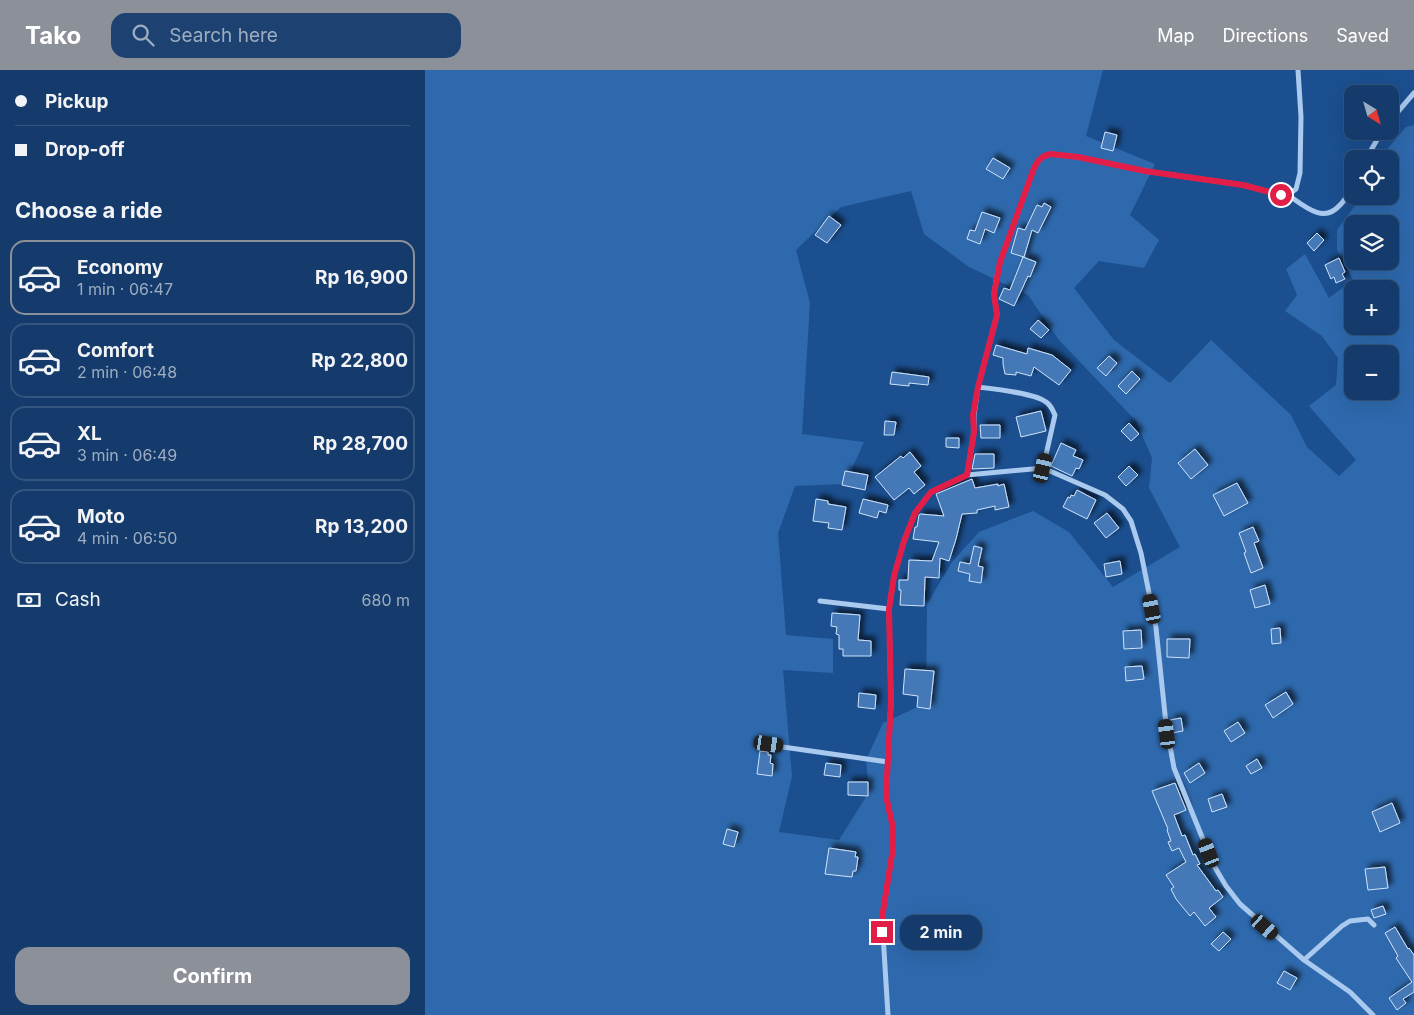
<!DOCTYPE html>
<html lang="en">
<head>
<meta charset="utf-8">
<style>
	body { margin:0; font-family:Inter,sans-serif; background:#1d4271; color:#f1f3f6; height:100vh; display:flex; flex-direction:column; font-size:19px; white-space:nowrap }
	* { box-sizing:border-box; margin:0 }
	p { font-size:16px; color:#9dadc1 }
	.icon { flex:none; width:28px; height:28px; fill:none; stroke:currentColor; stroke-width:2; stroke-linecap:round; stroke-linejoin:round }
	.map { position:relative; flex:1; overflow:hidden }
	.panel { display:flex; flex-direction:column; background:#143b6b; width:425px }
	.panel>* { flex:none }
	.banner { display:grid; align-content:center; height:110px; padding:0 15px; background:#143b6b }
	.needle { width:32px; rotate:143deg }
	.fabs { position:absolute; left:919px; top:15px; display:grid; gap:10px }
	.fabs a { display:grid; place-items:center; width:55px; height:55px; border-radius:10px; background:#143b6b; box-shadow:0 5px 20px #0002,0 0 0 1px #33557e; font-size:25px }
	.end { position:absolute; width:22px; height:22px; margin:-11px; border:6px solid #e11d48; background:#fff; box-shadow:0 0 0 2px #fff }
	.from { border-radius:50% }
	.bubble { position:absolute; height:35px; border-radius:15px; background:#143b6b; box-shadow:0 5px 20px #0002,0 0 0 1px #33557e; font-size:16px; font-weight:700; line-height:35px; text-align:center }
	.car { position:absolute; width:15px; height:30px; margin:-15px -8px; border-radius:6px; box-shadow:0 0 4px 1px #0007; background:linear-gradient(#222 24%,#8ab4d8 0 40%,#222 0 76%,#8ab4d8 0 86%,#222 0) }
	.banner b { display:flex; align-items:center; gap:18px; height:48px; font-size:19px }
	.banner b+b { border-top:1px solid #33557e }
	.banner i { width:12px; height:12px; background:#f1f3f6 }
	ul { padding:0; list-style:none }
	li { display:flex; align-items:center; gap:15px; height:75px; margin:0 10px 8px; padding:0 5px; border:2px solid #33557e; border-radius:15px }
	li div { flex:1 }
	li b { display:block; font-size:19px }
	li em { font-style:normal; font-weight:700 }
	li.on { border-color:#8c9099 }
	li>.icon { width:45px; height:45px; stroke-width:1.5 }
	h2 { padding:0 15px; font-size:22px; line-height:60px }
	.pay { display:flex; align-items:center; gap:12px; height:55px; padding:0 15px; font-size:19px }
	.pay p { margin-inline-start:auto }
	.button { display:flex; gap:10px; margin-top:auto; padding:10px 15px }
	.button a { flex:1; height:58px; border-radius:15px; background:#8c9099; color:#fff; font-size:20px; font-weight:700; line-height:58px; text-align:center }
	header { display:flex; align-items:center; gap:30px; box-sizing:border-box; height:70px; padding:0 25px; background:#8c9099; color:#fff }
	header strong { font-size:24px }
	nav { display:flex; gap:28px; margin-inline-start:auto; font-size:18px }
	.search { width:350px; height:45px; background:#1d4271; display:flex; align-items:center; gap:12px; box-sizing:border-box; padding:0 18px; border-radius:15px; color:#9dadc1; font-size:19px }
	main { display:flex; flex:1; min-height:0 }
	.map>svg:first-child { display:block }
</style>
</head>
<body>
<header>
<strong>Tako</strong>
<div class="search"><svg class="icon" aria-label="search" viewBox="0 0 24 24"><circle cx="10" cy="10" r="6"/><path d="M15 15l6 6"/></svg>Search here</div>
<nav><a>Map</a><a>Directions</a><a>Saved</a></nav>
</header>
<main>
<section class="panel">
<div class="banner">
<b><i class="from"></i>Pickup</b>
<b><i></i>Drop-off</b>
</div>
<h2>Choose a ride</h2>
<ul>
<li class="on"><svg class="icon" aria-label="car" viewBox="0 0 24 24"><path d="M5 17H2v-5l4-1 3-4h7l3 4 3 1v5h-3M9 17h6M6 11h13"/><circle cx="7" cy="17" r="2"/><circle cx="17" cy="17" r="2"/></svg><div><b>Economy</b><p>1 min · 06:47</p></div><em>Rp 16,900</em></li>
<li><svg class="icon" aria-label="car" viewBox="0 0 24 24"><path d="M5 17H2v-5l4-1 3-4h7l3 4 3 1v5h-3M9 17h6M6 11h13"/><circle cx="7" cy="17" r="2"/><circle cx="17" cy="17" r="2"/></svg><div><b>Comfort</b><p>2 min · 06:48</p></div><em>Rp 22,800</em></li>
<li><svg class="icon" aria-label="car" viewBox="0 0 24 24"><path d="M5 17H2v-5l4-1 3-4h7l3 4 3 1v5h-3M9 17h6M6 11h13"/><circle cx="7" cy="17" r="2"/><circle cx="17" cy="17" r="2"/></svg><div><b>XL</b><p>3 min · 06:49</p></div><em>Rp 28,700</em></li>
<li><svg class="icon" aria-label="car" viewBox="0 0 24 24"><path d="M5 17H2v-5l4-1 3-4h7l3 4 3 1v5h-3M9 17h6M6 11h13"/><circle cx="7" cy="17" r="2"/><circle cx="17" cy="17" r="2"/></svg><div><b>Moto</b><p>4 min · 06:50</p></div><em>Rp 13,200</em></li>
</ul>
<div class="pay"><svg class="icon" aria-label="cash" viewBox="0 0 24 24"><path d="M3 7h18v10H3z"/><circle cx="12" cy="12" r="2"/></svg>Cash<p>680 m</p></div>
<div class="button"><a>Confirm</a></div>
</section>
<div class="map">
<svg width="989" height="945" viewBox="0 0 989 945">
	<defs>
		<filter id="shadow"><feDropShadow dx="4.5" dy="-4.5" stdDeviation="2.5" flood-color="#0009"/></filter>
	</defs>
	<rect width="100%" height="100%" fill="#1b4f8f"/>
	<path fill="#2e69ad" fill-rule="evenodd" d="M 0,0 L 678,0 L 661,66 L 730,94 L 705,145 L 734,170 L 719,198 L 674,191 L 649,218 L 689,270 L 745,313 L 786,270 L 866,345 L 882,377 L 914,406 L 931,390 L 884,336 L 911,315 L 913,288 L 897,266 L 860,241 L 872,225 L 861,199 L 880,184 L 904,228 L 928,210 L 912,180 L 912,160 L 937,126 L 965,126 L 965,89 L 957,89 L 958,84 L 981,57 L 989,55 L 989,945 L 0,945 ZM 486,121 L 499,164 L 544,197 L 603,225 L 634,270 L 711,351 L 727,388 L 724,418 L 755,477 L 688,517 L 644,462 L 608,441 L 554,462 L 527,492 L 502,534 L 501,633 L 458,653 L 441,690 L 444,722 L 414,770 L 354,762 L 367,706 L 358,600 L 408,603 L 408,569 L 361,565 L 353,463 L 370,416 L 420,414 L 439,372 L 377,364 L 385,233 L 371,180 L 416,137 ZM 928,154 L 965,154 L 965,191 L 928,191 ZM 928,219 L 965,219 L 965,256 L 928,256 ZM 928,284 L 965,284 L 965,321 L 928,321 Z"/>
	<path fill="#4478b7" stroke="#cfe3fa" filter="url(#shadow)" d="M 680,62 L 692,65 L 688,81 L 676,78 Z
		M 568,88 L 585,98 L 578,109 L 561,99 Z
		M 619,133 L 626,137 L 613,163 L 607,160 L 599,187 L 586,183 L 593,158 L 600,160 L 612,135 L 617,137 Z
		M 557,142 L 575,148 L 569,163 L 560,159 L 555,174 L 542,169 L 545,160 L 550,161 Z
		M 404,146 L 416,155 L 402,173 L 390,165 Z
		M 892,163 L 899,170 L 889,181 L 882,173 Z
		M 598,187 L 611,192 L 605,207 L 603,206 L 589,236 L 574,229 L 579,218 L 585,220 Z
		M 914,188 L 920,202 L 917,204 L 920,209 L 911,213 L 909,207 L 906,209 L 900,195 Z
		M 613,250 L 624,260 L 616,268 L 605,259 Z
		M 571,275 L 602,284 L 603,278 L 627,285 L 646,300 L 634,315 L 609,297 L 606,306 L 591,302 L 591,305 L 580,304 L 578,294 L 578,288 L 568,285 Z
		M 684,286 L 692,293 L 681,306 L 672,298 Z
		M 707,301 L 715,309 L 701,324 L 693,316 Z
		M 467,302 L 504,307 L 503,315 L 484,313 L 484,316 L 465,314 Z
		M 616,341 L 621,361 L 596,367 L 591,347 Z
		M 460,351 L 471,352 L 469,365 L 459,365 Z
		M 704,353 L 714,364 L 706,371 L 696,361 Z
		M 555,355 L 575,355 L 575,368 L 556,368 Z
		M 521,368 L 534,368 L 534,378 L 521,377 Z
		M 636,373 L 651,380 L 648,386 L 658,390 L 654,399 L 651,398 L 647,406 L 626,396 Z
		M 770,379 L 783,395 L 766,409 L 753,393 Z
		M 485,382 L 496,396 L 489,402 L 500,415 L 489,424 L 484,418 L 469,430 L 450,407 L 476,386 L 478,388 Z
		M 550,384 L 569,384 L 569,398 L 547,399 Z
		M 704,396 L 713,405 L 701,416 L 693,407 Z
		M 420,401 L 443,405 L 440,420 L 417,415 Z
		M 547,409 L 550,418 L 573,414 L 573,416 L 579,414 L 584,437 L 570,440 L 570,436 L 552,440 L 552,443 L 537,444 L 531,469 L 524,491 L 515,488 L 514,508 L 500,507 L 499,536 L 475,535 L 476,520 L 474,520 L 474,510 L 483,510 L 484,490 L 507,491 L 514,472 L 488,469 L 490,457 L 492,457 L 494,445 L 495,444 L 519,446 L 511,424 Z
		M 812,413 L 823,433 L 799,446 L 788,425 Z
		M 652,420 L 671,430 L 662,449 L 638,437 L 643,427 L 645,428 L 646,425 L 649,426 Z
		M 391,429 L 403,431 L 403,434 L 421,437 L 417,460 L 403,458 L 404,453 L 388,451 Z
		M 438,429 L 463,435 L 461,443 L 454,441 L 452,448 L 434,443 Z
		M 682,443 L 694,458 L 681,468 L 669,453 Z
		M 828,457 L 834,471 L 829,473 L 838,498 L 826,503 L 819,483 L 821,482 L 814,463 Z
		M 549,476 L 557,478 L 553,496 L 558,497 L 556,513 L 544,511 L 545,504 L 533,501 L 535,492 L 545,494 Z
		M 695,491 L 697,504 L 681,507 L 679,494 Z
		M 840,515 L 845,534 L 830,538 L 825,520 Z
		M 407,543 L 435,545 L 433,570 L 446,571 L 446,586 L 418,586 L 418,579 L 414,579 L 414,565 L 411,564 L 412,557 L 406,556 Z
		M 855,558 L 856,573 L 847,574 L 846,559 Z
		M 716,560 L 717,578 L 699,579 L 698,561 Z
		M 742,569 L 765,569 L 764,588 L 742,587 Z
		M 717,596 L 719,609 L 701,611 L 700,597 Z
		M 480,599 L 509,601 L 505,639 L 492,637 L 493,626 L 478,624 Z
		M 861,622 L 868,634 L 848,648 L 840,635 Z
		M 434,623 L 451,625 L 450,639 L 433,637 Z
		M 756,648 L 758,661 L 747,663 L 745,650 Z
		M 813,652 L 820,663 L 806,672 L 799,661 Z
		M 335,681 L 343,682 L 343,685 L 346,685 L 345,693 L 348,694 L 347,706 L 332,704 Z
		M 832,689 L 837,698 L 826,704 L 821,696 Z
		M 401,693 L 416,695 L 415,707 L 399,705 Z
		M 774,693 L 780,703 L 765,713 L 759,703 Z
		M 423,712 L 443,712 L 443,726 L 423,725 Z
		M 750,713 L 761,740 L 749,745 L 757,766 L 760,765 L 768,785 L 770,784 L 775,794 L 772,795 L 791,821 L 793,820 L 798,827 L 784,838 L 791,847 L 780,856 L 769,842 L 765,846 L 751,829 L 746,819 L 749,817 L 741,805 L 761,792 L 754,778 L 747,781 L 743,772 L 746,771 L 742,760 L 743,759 L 727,721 Z
		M 797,724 L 802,737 L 787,742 L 783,729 Z
		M 967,733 L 975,753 L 955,762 L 947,742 Z
		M 302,759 L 313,762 L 309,777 L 298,774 Z
		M 404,778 L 431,782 L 430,787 L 433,787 L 431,801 L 428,801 L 427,807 L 400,804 Z
		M 960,797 L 963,818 L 943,820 L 940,799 Z
		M 958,836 L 961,844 L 949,848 L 946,840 Z
		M 970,857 L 983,879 L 984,878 L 989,885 L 989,922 L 978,929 L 981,933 L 972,940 L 964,928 L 987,912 L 971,888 L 973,886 L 960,863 Z
		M 798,862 L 806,869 L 794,881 L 786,874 Z
		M 859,901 L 872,908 L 865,920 L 852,913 Z"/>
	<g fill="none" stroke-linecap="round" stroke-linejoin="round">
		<path stroke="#a9c9ee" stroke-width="5" d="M 965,51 L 989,23
			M 941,89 L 957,61
			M 863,125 C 878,135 898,154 914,136 C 920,131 923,123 928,117
			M 553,317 C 569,319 609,323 621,332 C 626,335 627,339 630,345 L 618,398
			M 542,405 L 549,362 L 549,345 L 553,317 L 572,245 L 569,224 L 572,206 L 575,192 L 609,98 L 613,91 L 619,86 L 625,84 L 653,87 L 720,101 L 818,115 L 856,125 L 863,125 L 871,119 L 875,103 L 876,47 L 873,0
			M 395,531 L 464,539
			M 344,675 L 463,692
			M 879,890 L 917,856 L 925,851 L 943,849 L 949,855
			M 463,945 L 457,848 L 468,778 L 468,758 L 461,726 L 466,632 L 464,539 L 469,506 L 479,471 L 490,443 L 506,422 L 542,405 L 618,398 L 680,425 L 698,439 L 706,451 L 716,483 L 731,558 L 741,654 L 749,698 L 788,794 L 801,816 L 815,834 L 879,890 L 925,922 L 948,945"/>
	</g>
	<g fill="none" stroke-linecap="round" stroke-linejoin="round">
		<path stroke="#e11d48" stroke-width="6" d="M 457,862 L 457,848 L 468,778 L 468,758 L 461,726 L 466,632 L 464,539 L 469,506 L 479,471 L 490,443 L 506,422 L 542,405 L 549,362 L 548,345 L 553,317 L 572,245 L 569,224 L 575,192 L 609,98 L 613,91 L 619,86 L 626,84 L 653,87 L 720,101 L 818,115 L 856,125"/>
	</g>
</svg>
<div class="fabs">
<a><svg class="needle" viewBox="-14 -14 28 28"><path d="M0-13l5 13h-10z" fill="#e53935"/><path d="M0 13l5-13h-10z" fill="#9dadc1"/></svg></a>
<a><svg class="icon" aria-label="locate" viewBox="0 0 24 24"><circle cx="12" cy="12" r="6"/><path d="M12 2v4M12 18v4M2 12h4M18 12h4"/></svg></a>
<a><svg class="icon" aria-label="layers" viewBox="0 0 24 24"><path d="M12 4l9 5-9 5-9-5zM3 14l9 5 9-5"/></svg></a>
<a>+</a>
<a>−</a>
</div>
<i class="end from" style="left:856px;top:125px"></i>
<i class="end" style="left:457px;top:862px"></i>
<div class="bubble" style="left:475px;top:845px;width:82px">2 min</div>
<i class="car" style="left:618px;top:398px;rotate:13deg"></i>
<i class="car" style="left:727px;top:539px;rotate:349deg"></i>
<i class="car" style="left:742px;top:664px;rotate:353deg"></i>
<i class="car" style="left:344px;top:674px;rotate:98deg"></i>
<i class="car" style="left:784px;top:783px;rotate:339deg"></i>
<i class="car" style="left:840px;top:857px;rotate:131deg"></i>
</div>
</main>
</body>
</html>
